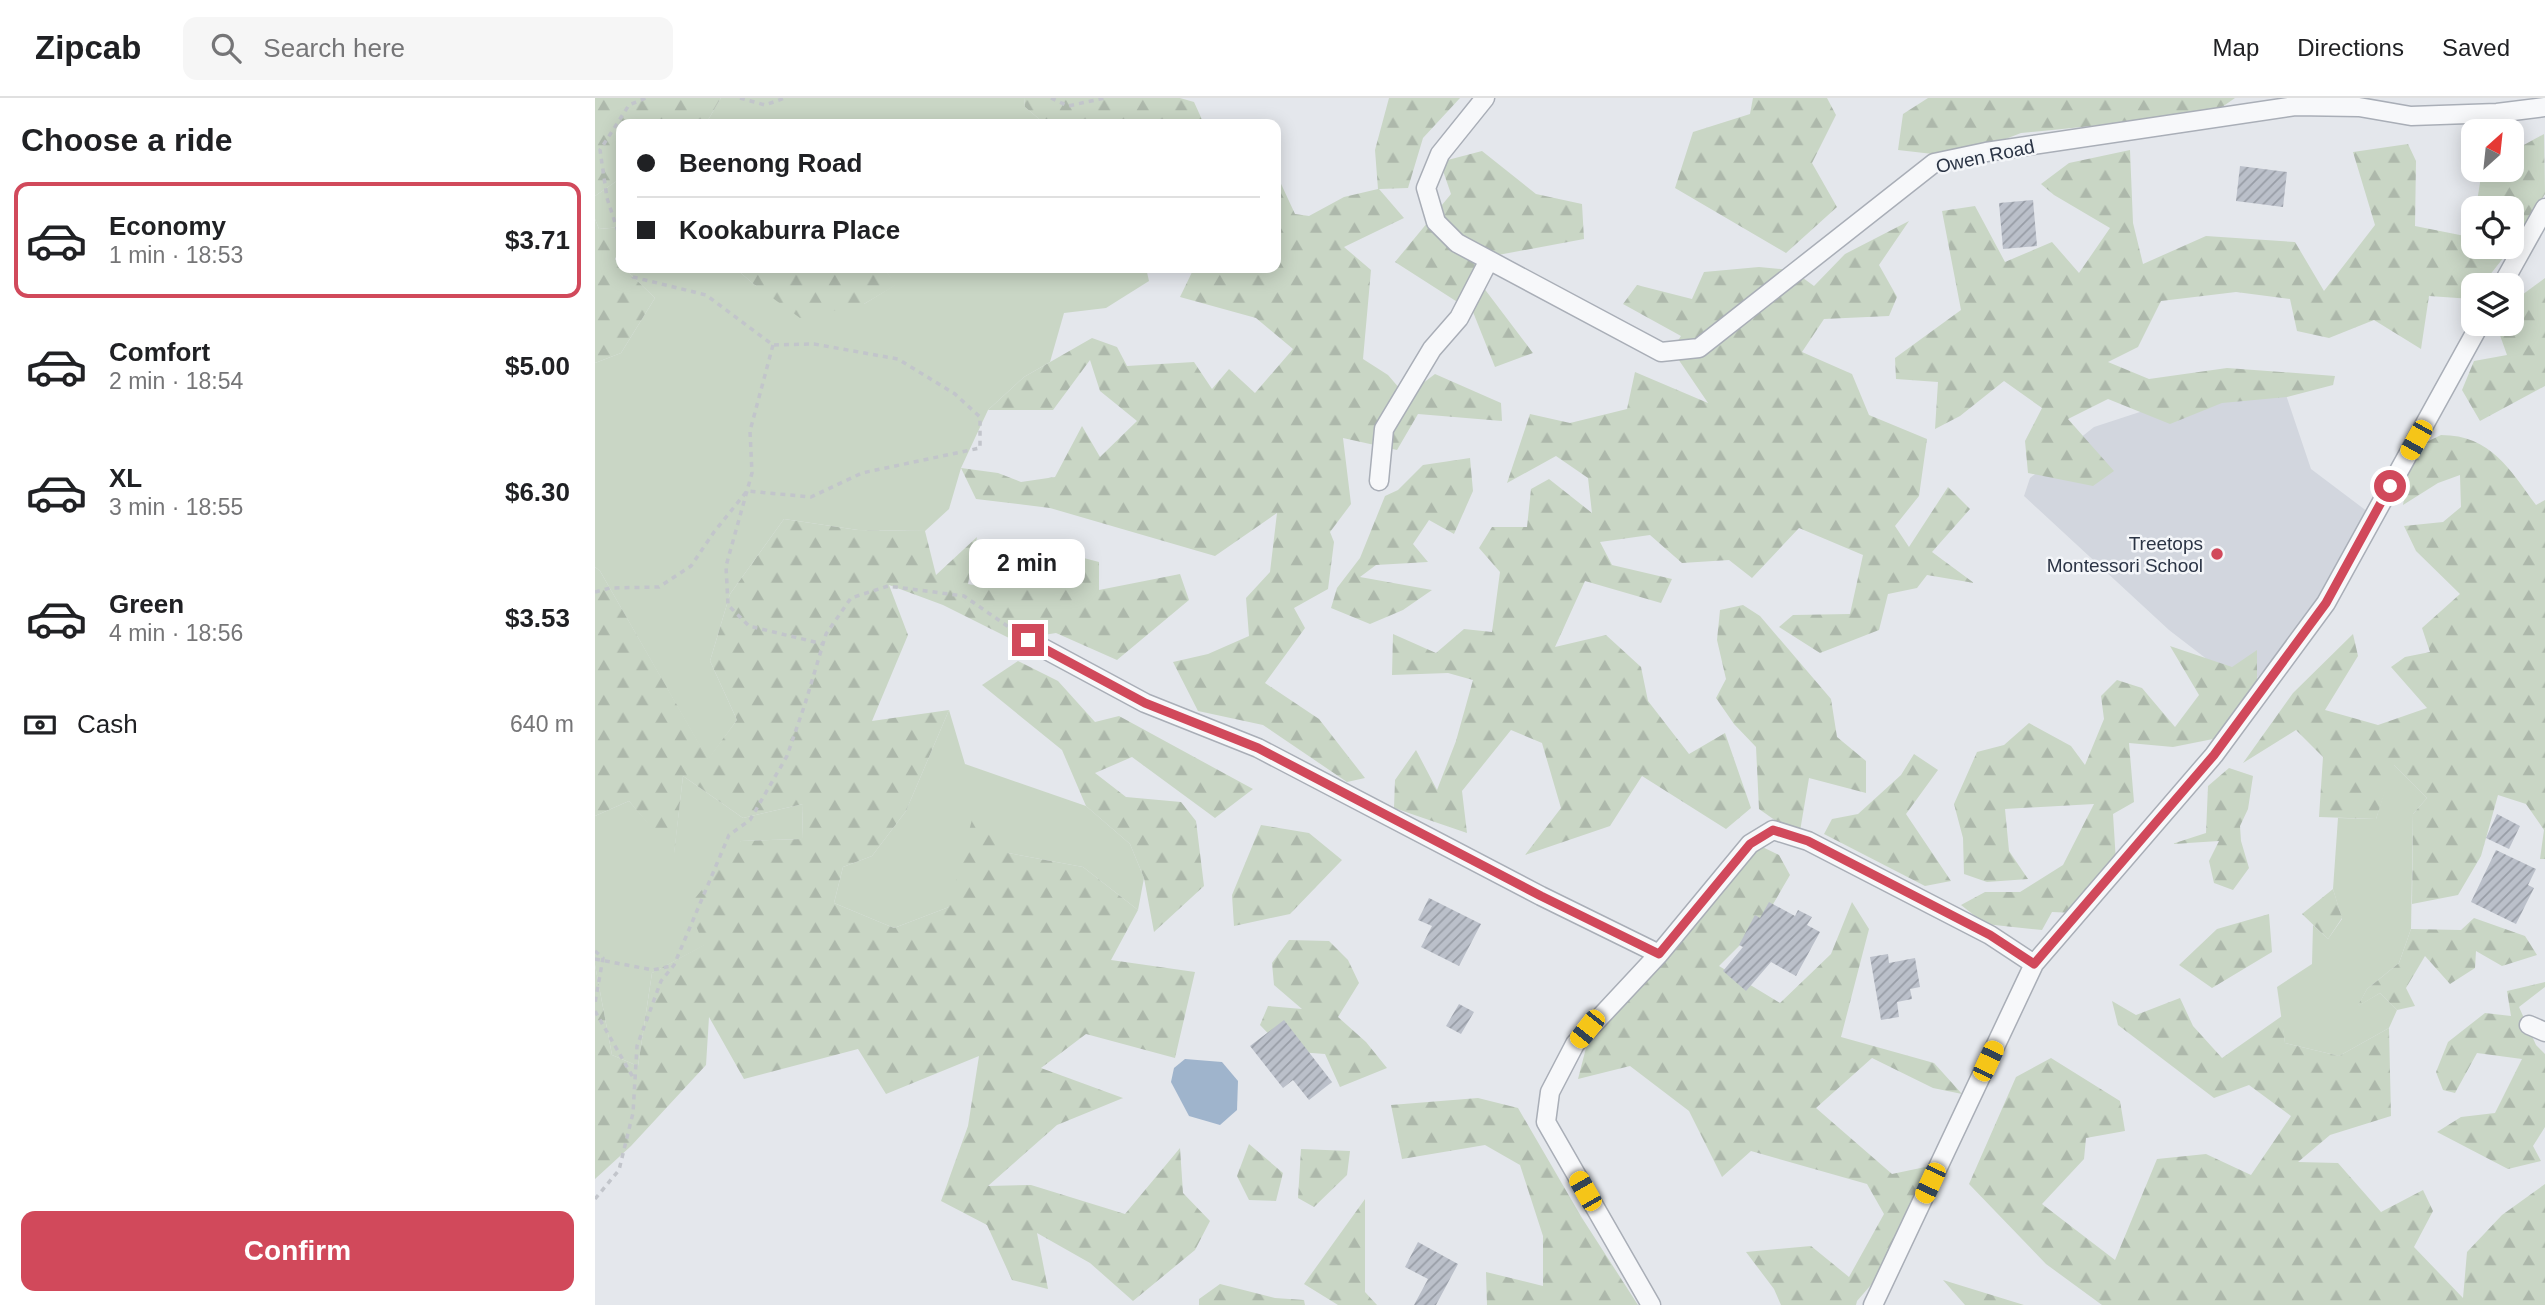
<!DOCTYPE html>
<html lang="en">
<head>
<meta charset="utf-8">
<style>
	body { margin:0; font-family:Helvetica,sans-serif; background:#f6f6f6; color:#202124; height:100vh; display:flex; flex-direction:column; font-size:26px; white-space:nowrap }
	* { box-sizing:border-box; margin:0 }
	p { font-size:23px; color:#757577 }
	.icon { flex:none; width:38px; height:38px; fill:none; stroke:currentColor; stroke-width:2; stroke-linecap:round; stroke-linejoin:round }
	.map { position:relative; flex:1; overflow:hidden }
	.details { display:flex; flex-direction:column; background:#fff; width:595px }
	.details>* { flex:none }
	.guide { position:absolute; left:21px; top:21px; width:665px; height:154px; border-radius:14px; box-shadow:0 4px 18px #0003; display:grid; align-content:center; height:154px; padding:0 21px; background:#fff }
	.needle { width:46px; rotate:27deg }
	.tools { position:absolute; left:1866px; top:21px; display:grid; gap:14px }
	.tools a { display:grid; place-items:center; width:63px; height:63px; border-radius:14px; background:#fff; box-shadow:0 4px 18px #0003; font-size:35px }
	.end { position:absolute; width:32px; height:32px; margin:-16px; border:9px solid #d1495b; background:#fff; box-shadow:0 0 0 4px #fff }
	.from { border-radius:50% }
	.bubble { position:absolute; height:49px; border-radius:14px; background:#fff; box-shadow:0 4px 18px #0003; font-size:23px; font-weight:700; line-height:49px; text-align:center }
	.car { position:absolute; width:21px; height:42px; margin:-21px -10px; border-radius:9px; box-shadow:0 0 5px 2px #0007; background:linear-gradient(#f5c518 24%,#345 0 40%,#f5c518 0 76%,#345 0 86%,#f5c518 0) }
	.guide b { display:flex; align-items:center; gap:24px; height:66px; font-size:26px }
	.guide b+b { border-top:2px solid #e0e0e0 }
	.guide i { width:18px; height:18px; background:#202124 }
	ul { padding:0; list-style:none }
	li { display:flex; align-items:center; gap:21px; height:116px; margin:0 14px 10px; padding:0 7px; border:4px solid transparent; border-radius:14px }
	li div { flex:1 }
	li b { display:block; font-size:26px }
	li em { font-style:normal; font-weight:700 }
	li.on { border-color:#d1495b }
	li>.icon { width:63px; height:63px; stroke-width:1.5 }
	h2 { padding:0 21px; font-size:32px; line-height:84px }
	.pay { display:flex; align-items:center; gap:18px; height:77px; padding:0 21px; font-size:26px }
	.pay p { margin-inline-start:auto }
	.action { display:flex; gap:14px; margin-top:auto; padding:14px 21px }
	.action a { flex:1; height:80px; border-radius:14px; background:#d1495b; color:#fff; font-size:28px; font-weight:700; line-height:80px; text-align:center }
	header { display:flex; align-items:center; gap:42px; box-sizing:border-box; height:98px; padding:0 35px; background:#fff; border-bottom:2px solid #e0e0e0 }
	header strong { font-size:33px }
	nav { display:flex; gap:38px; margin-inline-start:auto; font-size:24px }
	.search { width:490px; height:63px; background:#f6f6f6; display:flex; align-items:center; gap:18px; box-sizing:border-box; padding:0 24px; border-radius:14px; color:#757577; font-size:26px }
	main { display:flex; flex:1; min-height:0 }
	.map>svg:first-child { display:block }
</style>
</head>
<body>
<header>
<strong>Zipcab</strong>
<div class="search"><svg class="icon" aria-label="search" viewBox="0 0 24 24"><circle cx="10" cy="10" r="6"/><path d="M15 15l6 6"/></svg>Search here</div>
<nav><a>Map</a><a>Directions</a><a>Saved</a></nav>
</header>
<main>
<section class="details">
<h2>Choose a ride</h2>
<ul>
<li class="on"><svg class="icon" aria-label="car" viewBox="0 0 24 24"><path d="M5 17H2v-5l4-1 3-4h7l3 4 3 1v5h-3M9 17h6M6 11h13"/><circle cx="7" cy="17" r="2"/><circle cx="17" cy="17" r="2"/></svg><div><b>Economy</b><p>1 min · 18:53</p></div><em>$3.71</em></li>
<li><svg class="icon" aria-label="car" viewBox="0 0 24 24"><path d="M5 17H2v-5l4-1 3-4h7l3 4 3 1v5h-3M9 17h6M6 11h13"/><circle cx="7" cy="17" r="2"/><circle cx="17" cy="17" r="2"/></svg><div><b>Comfort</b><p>2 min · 18:54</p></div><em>$5.00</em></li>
<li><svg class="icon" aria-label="car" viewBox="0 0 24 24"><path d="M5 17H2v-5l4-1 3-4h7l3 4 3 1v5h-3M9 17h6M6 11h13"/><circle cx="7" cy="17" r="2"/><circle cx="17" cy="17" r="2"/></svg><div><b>XL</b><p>3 min · 18:55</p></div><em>$6.30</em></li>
<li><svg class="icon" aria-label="car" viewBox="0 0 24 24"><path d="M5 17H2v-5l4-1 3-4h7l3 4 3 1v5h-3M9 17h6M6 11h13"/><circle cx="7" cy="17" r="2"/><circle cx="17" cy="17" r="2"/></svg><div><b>Green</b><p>4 min · 18:56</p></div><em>$3.53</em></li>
</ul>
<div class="pay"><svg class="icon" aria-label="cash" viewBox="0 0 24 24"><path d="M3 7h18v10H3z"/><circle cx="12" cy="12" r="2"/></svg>Cash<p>640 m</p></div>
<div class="action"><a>Confirm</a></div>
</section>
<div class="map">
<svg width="1950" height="1207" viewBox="0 0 1950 1207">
	<defs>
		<pattern id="forest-firs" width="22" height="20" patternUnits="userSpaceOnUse" patternTransform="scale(1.75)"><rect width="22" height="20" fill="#c9d6c5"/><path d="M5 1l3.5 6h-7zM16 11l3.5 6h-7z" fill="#adb8ab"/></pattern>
		<pattern id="building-hatch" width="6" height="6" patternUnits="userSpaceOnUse" patternTransform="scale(1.75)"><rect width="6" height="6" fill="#bbc0ca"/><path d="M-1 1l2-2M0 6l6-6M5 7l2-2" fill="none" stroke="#989da6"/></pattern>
	</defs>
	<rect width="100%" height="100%" fill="#e4e7ec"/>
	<path fill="#d2d6de" d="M 1689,291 L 1716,371 L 1773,414 L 1729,499 L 1652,592 L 1574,532 L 1429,398 L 1435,380 L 1499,329 L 1554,311 Z"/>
	<path fill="#c9d6c5" d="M 126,0 L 429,0 L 430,9 L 450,26 L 114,26 L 113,22 Z
		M 26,80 L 26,129 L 4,131 L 0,121 L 0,98 Z
		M 29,170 L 140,170 L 161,188 L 269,206 L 300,187 L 289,170 L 551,170 L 554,183 L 511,210 L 469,215 L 455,264 L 429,279 L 393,312 L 366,370 L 354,411 L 330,433 L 263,432 L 189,421 L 135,496 L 115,563 L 142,622 L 113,662 L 5,473 L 0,469 L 0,265 L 26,255 L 60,200 Z
		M 354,612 L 370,666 L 491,708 L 535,746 L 549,780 L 543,812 L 488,769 L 413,755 L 354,809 L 299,830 L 239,805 L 248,769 L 277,758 L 311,713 Z
		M 1798,666 L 1832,700 L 1818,716 L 1816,831 L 1804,865 L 1772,891 L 1763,908 L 1785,895 L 1802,912 L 1794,930 L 1744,958 L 1690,945 L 1682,889 L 1717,866 L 1718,827 L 1733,841 L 1747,821 L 1738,791 L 1743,720 L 1781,721 Z
		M 88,678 L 148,720 L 208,706 L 207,741 L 146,743 L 110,847 L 57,875 L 43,968 L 17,957 L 0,867 L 0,718 L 34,703 L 79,755 Z"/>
	<path fill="url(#forest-firs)" d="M 0,0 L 126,0 L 113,22 L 114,26 L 26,26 L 26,80 L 0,98 Z
		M 429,0 L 585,0 L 599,4 L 609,26 L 450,26 L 430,9 Z
		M 794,0 L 865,0 L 828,40 L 813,90 L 784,91 L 809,120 L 749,149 L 776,172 L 768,261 L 793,277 L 811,298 L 840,276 L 906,305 L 907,323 L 823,316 L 802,352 L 748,340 L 756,406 L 735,434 L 739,444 L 733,491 L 699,510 L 710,530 L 670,585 L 724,621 L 770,680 L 752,684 L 668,627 L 603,613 L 578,564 L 613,556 L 654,538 L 651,500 L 675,474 L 682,415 L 620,458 L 455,410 L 381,401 L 366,370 L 403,375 L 426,384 L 460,379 L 487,328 L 505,359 L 542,323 L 505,293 L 495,262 L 458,312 L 393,312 L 429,279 L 497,240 L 522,249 L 532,268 L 599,264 L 617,291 L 634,271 L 660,295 L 698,251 L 661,220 L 585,199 L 599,170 L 681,170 L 681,75 L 700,116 L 714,118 L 749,99 L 783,91 L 780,52 Z
		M 1158,0 L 1232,0 L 1241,17 L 1217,65 L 1242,109 L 1191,155 L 1080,90 L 1098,34 L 1155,16 Z
		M 1333,0 L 1640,0 L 1617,16 L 1426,35 L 1364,59 L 1303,52 L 1308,16 Z
		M 1949,36 L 1950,96 L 1920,145 L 1887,187 L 1878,187 L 1877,201 L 1834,198 L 1826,251 L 1779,222 L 1734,240 L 1702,233 L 1695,201 L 1641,194 L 1566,203 L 1543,249 L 1513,264 L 1554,281 L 1632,270 L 1740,278 L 1738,287 L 1692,299 L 1627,305 L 1575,326 L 1513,301 L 1473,321 L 1519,373 L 1498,388 L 1433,375 L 1430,343 L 1447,310 L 1409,283 L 1365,318 L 1340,331 L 1343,284 L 1301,281 L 1300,260 L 1366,212 L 1347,113 L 1380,108 L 1410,164 L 1457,144 L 1484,175 L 1515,130 L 1459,97 L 1446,86 L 1474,65 L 1535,52 L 1538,125 L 1548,166 L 1611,138 L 1700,144 L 1729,193 L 1780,127 L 1758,54 L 1813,46 L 1821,63 L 1820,128 L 1875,139 L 1878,127 L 1878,149 L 1916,149 L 1916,110 L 1881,110 L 1887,72 L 1916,72 L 1916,54 Z
		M 887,53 L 941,96 L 987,106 L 989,141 L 903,157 L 879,177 L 938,255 L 900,269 L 878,214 L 800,164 L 856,96 L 845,64 Z
		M 0,121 L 4,131 L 26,129 L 26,149 L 20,161 L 26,170 L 29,170 L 60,200 L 26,255 L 0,265 Z
		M 1314,123 L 1284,167 L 1302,199 L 1294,218 L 1229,221 L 1207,254 L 1257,276 L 1274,317 L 1332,341 L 1324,398 L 1300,428 L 1314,449 L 1353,389 L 1375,411 L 1337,454 L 1379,485 L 1332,477 L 1322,490 L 1293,496 L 1284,532 L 1225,555 L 1184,529 L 1198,517 L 1255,516 L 1268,457 L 1204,430 L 1157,480 L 1134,462 L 1087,465 L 1055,437 L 1005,444 L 1017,467 L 1077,481 L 1066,505 L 990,483 L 960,549 L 1011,537 L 1046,569 L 1053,603 L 1094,656 L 1130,635 L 1156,710 L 1131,731 L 1047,678 L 1015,728 L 930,757 L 966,710 L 947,645 L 916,632 L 867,693 L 872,735 L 799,710 L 800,682 L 821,652 L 842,692 L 861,643 L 878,582 L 853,575 L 797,577 L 798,536 L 841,555 L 869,531 L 897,534 L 905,474 L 884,450 L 897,429 L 932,429 L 936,391 L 954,381 L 997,415 L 993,380 L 961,358 L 912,385 L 935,316 L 975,325 L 1032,311 L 1040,274 L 1113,305 L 1077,252 L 1086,238 L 1028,206 L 1042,187 L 1097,201 L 1109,174 L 1164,169 L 1197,172 L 1219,188 L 1250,156 Z
		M 140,170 L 289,170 L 301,187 L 269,206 L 205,220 L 161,188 Z
		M 1950,180 L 1950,288 L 1885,323 L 1867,292 L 1879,263 L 1912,257 L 1901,226 L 1916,226 L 1916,205 Z
		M 1846,337 C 1896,337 1915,372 1941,407 L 1950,402 L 1950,761 L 1945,761 L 1949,732 L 1931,706 L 1903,697 L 1886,758 L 1863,797 L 1817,806 L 1818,716 L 1832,700 L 1799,667 L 1781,721 L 1724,719 L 1728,659 L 1701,632 L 1648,665 L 1698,595 L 1758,536 L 1763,558 L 1730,612 L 1783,627 L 1832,610 L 1796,569 L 1810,559 L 1835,554 L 1827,530 L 1865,496 L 1821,453 L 1809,428 L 1848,424 L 1866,409 L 1865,377 L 1843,385 L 1808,407 L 1817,351 Z
		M 875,360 L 878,393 L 859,436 L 834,422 L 818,446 L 833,464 L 781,467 L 765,479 L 837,492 L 808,512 L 775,526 L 736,510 L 742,490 L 765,460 L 790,398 L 803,392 L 828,367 Z
		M 189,421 L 263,432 L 330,433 L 341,477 L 382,439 L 373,486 L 395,490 L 447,449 L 504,464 L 504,492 L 585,476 L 594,502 L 522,562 L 461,535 L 418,542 L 348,507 L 294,487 L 313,537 L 277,623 L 354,612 L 311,713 L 277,758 L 248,769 L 239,805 L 299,830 L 354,809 L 379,714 L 413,755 L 488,769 L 543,812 L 516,862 L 600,874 L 580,960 L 491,936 L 446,970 L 528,1000 L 462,1027 L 393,1088 L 436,1087 L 530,1116 L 585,1050 L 588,1095 L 615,1123 L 600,1152 L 538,1203 L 495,1165 L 442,1135 L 453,1191 L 417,1182 L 392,1127 L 346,1103 L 373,1028 L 384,958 L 291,996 L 263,951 L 149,981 L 114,919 L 111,967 L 36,1048 L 0,1081 L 0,867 L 17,957 L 43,968 L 57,875 L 109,847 L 93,809 L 146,743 L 207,741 L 208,706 L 148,720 L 88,678 L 79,757 L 34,703 L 0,718 L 0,469 L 5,473 L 113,661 L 142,622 L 115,563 L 135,496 Z
		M 1148,507 L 1165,518 L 1236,601 L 1242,639 L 1271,663 L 1271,695 L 1214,680 L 1204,739 L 1164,711 L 1161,649 L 1139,626 L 1121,600 L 1131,581 L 1122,542 L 1125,512 Z
		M 1575,548 L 1637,569 L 1662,552 L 1662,595 L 1633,638 L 1578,649 L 1534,645 L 1539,704 L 1518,716 L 1521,764 L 1480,815 L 1457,814 L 1447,832 L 1390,826 L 1366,807 L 1390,794 L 1425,794 L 1468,767 L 1499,706 L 1410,711 L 1414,753 L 1433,781 L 1392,784 L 1369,776 L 1368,740 L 1359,706 L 1382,654 L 1409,647 L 1434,625 L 1476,648 L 1490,667 L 1509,621 L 1506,598 L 1522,582 L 1547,590 L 1580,629 L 1604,597 Z
		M 423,563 L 463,583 L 500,624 L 524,618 L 658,691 L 620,720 L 537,659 L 500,675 L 531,699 L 586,704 L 601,723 L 609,788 L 559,834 L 549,780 L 535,746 L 491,708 L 467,652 L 387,587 Z
		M 1319,656 L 1343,672 L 1311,716 L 1356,783 L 1330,788 L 1229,736 L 1237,721 L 1263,716 L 1306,677 Z
		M 1634,670 L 1658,678 L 1653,711 L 1645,728 L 1646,743 L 1654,770 L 1638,792 L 1619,785 L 1614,763 L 1624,743 L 1577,746 L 1611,735 L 1613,688 Z
		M 666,727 L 714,735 L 747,762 L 695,816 L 639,828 L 637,797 Z
		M 1153,742 L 1184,757 L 1195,777 L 1167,825 L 1124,868 L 1185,905 L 1236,856 L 1257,804 L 1274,831 L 1246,939 L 1339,965 L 1367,996 L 1338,990 L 1277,960 L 1221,1010 L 1297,1076 L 1335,1068 L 1282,1180 L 1262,1203 L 1261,1207 L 1186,1207 L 1179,1191 L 1151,1154 L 1216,1148 L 1254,1179 L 1289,1116 L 1272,1086 L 1156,1053 L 1127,1079 L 1094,1013 L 1035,968 L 983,981 L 1000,915 Z
		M 1738,791 L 1747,820 L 1733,841 L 1707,816 Z
		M 1674,816 L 1677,854 L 1617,890 L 1584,867 L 1622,831 Z
		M 1879,820 L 1930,838 L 1942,857 L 1907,868 L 1881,853 L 1880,870 L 1855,886 L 1830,858 L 1811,890 L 1820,908 L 1802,912 L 1785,895 L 1762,909 L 1772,891 L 1804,865 L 1816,831 L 1866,832 Z
		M 694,842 L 734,843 L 753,862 L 764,885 L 743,919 L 771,944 L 792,970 L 745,989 L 730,956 L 690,953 L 665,927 L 673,908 L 707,911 L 679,887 L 677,865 Z
		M 1950,884 L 1950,889 L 1924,909 L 1941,947 L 1950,956 L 1950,1029 L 1938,1048 L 1946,1063 L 1913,1071 L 1842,1034 L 1866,1019 L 1900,1015 L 1927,961 L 1882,955 L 1860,995 L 1848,992 L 1841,974 L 1853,944 L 1890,915 L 1916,918 L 1912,893 Z
		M 1585,900 L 1598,928 L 1627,960 L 1687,918 L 1690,945 L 1744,958 L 1794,930 L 1796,1018 L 1735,1037 L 1703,1064 L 1743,1065 L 1786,1114 L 1828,1092 L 1838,1113 L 1819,1149 L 1868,1200 L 1872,1154 L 1907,1117 L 1950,1086 L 1950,1207 L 1507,1207 L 1451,1166 L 1374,1086 L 1421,979 L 1456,960 L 1525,1003 L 1530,1033 L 1491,1040 L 1489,1061 L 1447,1106 L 1520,1162 L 1562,1061 L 1611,1056 L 1656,1077 L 1696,1018 L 1654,987 L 1619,1000 L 1523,927 L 1517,903 L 1541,917 Z
		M 883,1000 L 923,1010 L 987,1120 L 1043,1207 L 892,1207 L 891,1174 L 948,1188 L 948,1138 L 925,1067 L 890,1047 L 807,1061 L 796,1007 Z
		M 654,1046 L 688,1075 L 681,1103 L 654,1102 L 642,1078 Z
		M 706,1051 L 755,1053 L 752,1077 L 719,1109 L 703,1100 Z
		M 770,1101 L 770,1194 L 782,1207 L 743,1207 L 709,1186 Z
		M 1348,1182 L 1429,1207 L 1370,1207 Z
		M 625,1186 L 680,1200 L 709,1202 L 710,1207 L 604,1207 L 604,1201 Z"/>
	<path fill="#9fb4cc" d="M 590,961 L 627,964 L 643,983 L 642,1012 L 625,1027 L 594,1018 L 576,984 L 579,970 Z"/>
	<path fill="url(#building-hatch)" d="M 1645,68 L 1692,74 L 1688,109 L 1641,103 Z
		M 1438,102 L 1442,148 L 1408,151 L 1404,105 Z
		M 1902,716 L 1925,728 L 1914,751 L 1891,740 Z
		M 1901,752 L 1941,771 L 1933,787 L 1939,790 L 1921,826 L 1876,804 Z
		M 834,800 L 886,826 L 864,868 L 826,849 L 837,828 L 823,822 Z
		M 1174,804 L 1200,818 L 1203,812 L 1217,819 L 1212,827 L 1225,834 L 1201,878 L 1176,864 L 1151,893 L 1128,873 L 1148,849 L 1144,847 L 1160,817 L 1165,820 Z
		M 1293,856 L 1294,865 L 1320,860 L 1325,889 L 1315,891 L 1317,901 L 1302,904 L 1304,919 L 1286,922 L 1275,859 Z
		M 864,906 L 879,914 L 866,936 L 851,928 Z
		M 689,922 L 737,984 L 714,1002 L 698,982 L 688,990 L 655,948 Z
		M 823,1144 L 863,1166 L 841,1207 L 819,1207 L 833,1181 L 810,1169 Z"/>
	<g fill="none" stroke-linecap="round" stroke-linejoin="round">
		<defs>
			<path id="minor" d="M 890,0 L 845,56 L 831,90 L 841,124 L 862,145 L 1066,254 L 1104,250 L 1339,65 L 1391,54 L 1700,8 L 1764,9 L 1816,18 L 1902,15 L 1950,9
				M 1907,187 L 1950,110
				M 784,383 L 789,331 L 837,251 L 864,220 L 894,162
				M 433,542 L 550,605 L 663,650 L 946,798 L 1064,856
				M 1934,927 L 1950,934
				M 1056,1207 L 951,1024 L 955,994 L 980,946 L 1064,856 L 1155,746 L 1178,732 L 1213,743 L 1395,837 L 1439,866
				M 1278,1207 L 1439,866 L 1619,657 L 1731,505 L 1885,226"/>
		</defs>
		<use href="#minor" stroke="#a9aeb7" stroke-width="21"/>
		<path stroke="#c2c5cb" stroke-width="3.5" stroke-dasharray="5 5" stroke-linecap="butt" d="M 145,0 L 170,7 L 190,0
			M 456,0 L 473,8 L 510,0
			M 26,143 L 12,100 L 5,52 L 34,7 L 51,0
			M 178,247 L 155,333 L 157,375 L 131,468 L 133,507 L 154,528 L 228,546
			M 0,494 L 15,490 L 64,489 L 96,468 L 119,434 L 152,393 L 216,399 L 267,375 L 385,350 L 385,319 L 360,296 L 303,261 L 219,246 L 178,247 L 111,197 L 38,179 L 35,170
			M 0,853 L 8,860 L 0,905
			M 0,861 L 58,872 L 76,868
			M 0,913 L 39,981
			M 0,1101 L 24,1072 L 38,1015 L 42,948 L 66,883 L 79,867 L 134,737 L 155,722 L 192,658 L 210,606 L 231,536 L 256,500 L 293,488 L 369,498 L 418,532"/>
		<use href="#minor" stroke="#f7f8fa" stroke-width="18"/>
	</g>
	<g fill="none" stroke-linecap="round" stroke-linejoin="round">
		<path stroke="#d1495b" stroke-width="9" d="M 433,542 L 550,605 L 663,650 L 946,798 L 1064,856 L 1155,746 L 1178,732 L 1213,743 L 1395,837 L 1439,866 L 1619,657 L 1731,505 L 1795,388"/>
	</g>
	<circle fill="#d1495b" stroke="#f4f6f9" stroke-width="2.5" cx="1622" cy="456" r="7"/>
	<g text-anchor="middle" stroke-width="5" stroke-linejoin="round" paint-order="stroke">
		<g font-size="19" fill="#2b3445" stroke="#f4f6f9">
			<text transform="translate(1390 58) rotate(-12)" y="7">Owen Road</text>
		</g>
		<g font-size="19" fill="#2b3445" stroke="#f4f6f9" text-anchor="end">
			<text x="1608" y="452">Treetops<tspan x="1608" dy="22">Montessori School</tspan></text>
		</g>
	</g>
</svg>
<div class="tools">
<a><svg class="needle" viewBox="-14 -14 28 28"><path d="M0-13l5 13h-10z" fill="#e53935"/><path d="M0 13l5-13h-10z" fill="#757577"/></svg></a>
<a><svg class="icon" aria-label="locate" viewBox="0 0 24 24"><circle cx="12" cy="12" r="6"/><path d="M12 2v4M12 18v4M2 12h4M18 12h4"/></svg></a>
<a><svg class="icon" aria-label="layers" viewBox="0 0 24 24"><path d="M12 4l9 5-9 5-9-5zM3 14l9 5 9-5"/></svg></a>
</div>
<i class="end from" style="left:1795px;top:388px"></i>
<i class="end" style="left:433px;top:542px"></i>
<div class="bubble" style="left:374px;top:441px;width:116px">2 min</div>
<i class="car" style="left:1821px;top:342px;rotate:209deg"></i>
<i class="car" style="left:992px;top:931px;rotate:218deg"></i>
<i class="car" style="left:1393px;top:963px;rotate:25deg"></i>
<i class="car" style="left:1335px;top:1085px;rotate:205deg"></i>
<i class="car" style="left:990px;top:1093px;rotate:330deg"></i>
<div class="guide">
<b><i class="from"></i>Beenong Road</b>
<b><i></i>Kookaburra Place</b>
</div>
</div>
</main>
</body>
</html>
